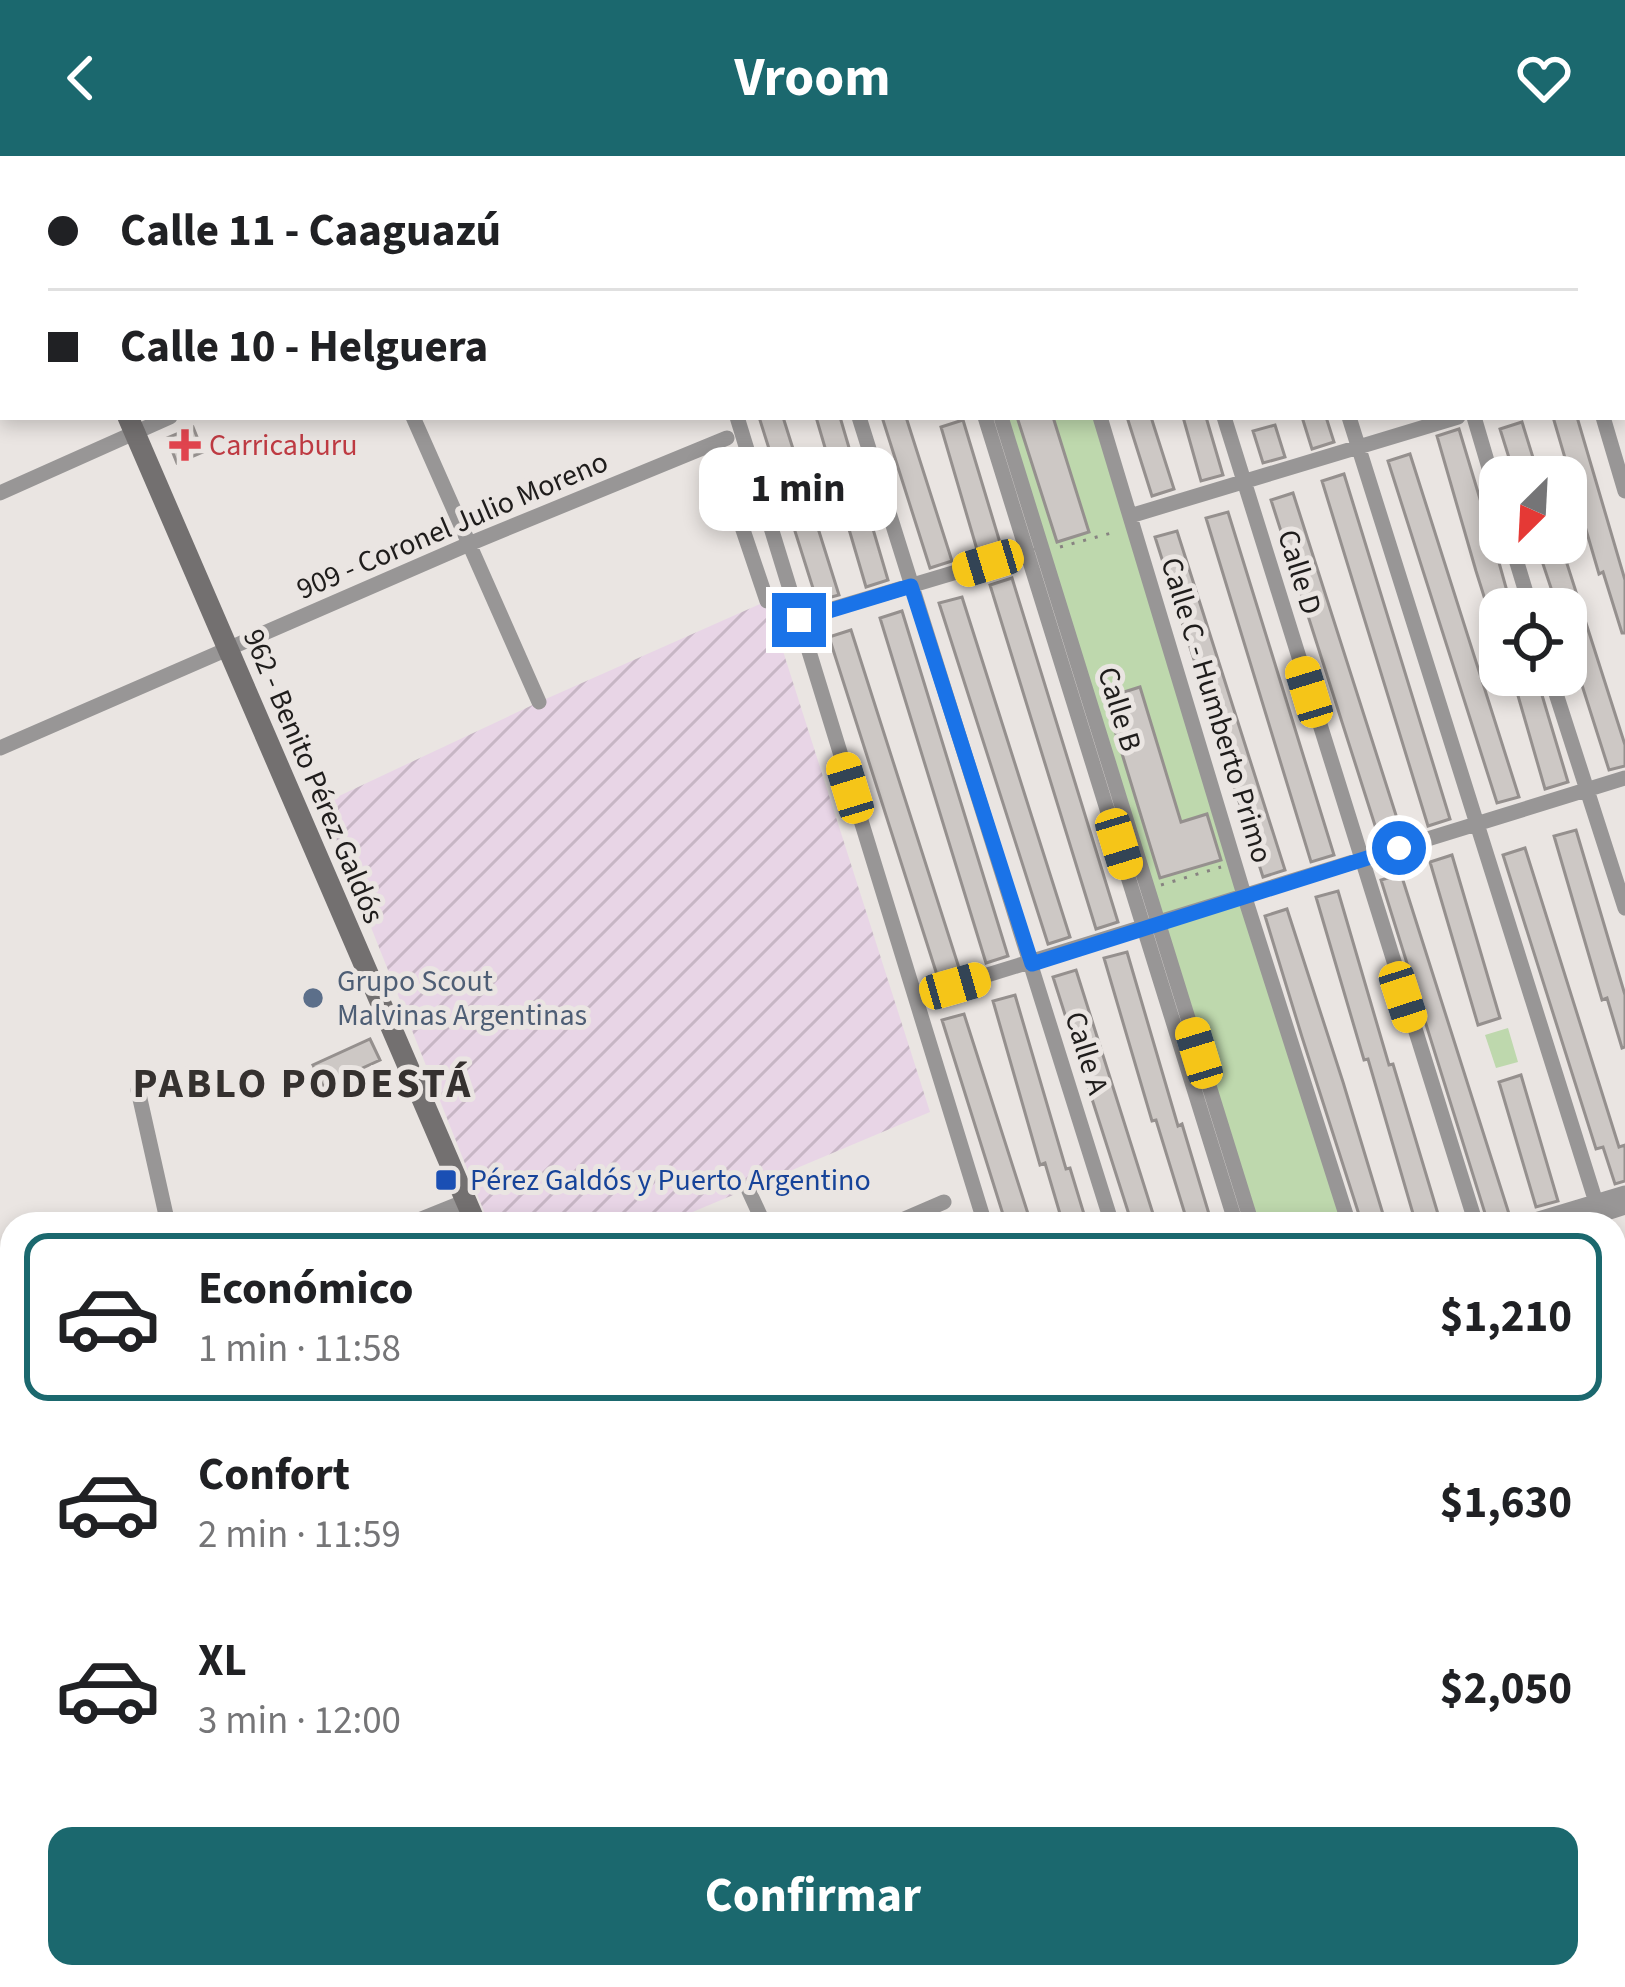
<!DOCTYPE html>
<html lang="es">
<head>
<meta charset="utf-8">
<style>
	body { margin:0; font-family:"Source Sans 3",sans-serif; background:#f6f6f6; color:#202124; height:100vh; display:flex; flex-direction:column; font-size:45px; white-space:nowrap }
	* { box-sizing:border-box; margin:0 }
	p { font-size:39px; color:#757577 }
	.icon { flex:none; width:66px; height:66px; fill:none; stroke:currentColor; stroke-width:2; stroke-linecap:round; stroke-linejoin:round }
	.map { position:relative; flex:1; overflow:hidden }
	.side { position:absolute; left:0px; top:1056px; width:1626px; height:777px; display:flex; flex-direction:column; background:#fff; border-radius:36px 36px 0 0; box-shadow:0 6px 18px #0003 }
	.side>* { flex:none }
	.top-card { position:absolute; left:0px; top:0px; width:1626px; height:264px; box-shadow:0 6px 18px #0003; display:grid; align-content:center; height:264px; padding:0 48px; background:#fff }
	.needle { width:78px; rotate:204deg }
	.controls { position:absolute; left:1479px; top:300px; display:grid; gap:24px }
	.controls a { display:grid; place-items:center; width:108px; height:108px; border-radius:24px; background:#fff; box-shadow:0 6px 18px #0003; font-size:60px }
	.end { position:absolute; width:54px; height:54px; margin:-27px; border:15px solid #1a73e8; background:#fff; box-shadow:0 0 0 6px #fff }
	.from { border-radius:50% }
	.bubble { position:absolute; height:84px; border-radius:24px; background:#fff; box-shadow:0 6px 18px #0003; font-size:39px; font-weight:700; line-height:84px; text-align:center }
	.car { position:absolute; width:36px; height:72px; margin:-36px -18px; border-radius:15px; box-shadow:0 0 9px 3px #0007; background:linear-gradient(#f5c518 24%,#345 0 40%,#f5c518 0 76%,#345 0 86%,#f5c518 0) }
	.top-card b { display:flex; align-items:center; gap:42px; height:114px; font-size:45px }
	.top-card b+b { border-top:3px solid #e0e0e0 }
	.top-card i { width:30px; height:30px; background:#202124 }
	ul { padding:21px 0 0; list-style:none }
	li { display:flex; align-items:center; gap:36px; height:168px; margin:0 24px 18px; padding:0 24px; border:6px solid transparent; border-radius:24px }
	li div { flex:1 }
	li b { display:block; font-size:45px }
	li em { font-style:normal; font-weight:700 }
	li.on { border-color:#1b686e }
	li>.icon { width:108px; height:108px; stroke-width:1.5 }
	.primary-button { display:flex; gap:24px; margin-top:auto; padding:24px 48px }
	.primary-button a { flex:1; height:138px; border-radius:24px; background:#1b686e; color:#fff; font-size:48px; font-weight:700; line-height:138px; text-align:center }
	header { display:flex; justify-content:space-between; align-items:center; height:156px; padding:0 48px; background:#1b686e; color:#fff; font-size:54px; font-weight:700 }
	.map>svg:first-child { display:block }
</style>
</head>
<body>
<header><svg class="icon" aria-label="back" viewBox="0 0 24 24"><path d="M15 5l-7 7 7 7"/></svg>Vroom<svg class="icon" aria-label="heart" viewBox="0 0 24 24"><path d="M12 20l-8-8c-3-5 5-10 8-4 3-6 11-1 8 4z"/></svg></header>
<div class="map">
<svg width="1625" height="1831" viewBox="0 0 1625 1831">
	<defs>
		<pattern id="industrial-furrows" width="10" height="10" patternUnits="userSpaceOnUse" patternTransform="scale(3)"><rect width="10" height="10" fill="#e8d5e6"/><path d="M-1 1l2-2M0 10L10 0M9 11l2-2" fill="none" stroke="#c7b6c5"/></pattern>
	</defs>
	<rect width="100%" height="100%" fill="#eae5e2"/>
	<path fill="url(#industrial-furrows)" d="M 767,445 L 930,956 L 664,1068 L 489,1068 L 322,648 L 539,546 Z"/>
	<path fill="#bed8ad" d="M 1001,261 L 1100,261 L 1349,1068 L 1252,1068 Z
		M 1508,872 L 1518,906 L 1496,912 L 1485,879 Z"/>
	<path fill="#cdc8c5" stroke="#95908e" stroke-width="3" d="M 759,261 L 783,261 L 839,439 L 817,445 Z
		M 816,261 L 840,261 L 888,424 L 866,431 Z
		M 882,261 L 906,261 L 952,405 L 930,412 Z
		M 1017,261 L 1053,261 L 1089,376 L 1057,386 Z
		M 1127,261 L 1151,261 L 1174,333 L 1152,340 Z
		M 1183,261 L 1206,261 L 1223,319 L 1201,325 Z
		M 1302,261 L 1326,261 L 1334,286 L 1312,293 Z
		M 1553,261 L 1577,261 L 1625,424 L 1625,477 L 1622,477 L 1603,416 L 1599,418 Z
		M 963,264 L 1001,390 L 978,397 L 941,271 Z
		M 1522,266 L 1539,321 L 1515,321 L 1500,273 Z
		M 1275,269 L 1285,301 L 1263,307 L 1253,275 Z
		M 193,271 L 203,296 L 177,307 L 167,282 Z
		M 1459,273 L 1498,403 L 1512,453 L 1488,453 L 1476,415 L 1437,280 Z
		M 1410,298 L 1519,641 L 1497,647 L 1388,305 Z
		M 1344,318 L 1450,663 L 1428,670 L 1322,325 Z
		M 1293,337 L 1402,678 L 1380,685 L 1271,344 Z
		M 1228,356 L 1334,699 L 1311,706 L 1206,362 Z
		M 1177,375 L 1285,714 L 1263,721 L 1155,381 Z
		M 1536,387 L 1559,387 L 1562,392 L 1625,589 L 1625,610 L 1609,614 L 1566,479 L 1566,453 L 1558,453 Z
		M 1012,422 L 1118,766 L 1096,773 L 990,429 Z
		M 962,441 L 1070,781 L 1048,788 L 939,447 Z
		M 902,455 L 1008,800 L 986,807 L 880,462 Z
		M 851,474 L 960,815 L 938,822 L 829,481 Z
		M 1512,519 L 1536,519 L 1568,626 L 1545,633 Z
		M 1140,531 L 1181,666 L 1207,658 L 1221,704 L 1160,722 L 1105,542 Z
		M 1576,674 L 1625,839 L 1625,891 L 1622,892 L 1607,842 L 1602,844 L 1554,680 Z
		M 1525,692 L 1619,991 L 1625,989 L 1625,1025 L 1615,1028 L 1603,991 L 1596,993 L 1503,699 Z
		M 1452,699 L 1500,862 L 1478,869 L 1430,706 Z
		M 1401,718 L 1510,1061 L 1488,1067 L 1381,724 Z
		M 1338,735 L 1389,909 L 1393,908 L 1441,1068 L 1416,1068 L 1368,903 L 1364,904 L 1316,741 Z
		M 1287,753 L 1343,926 L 1386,1068 L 1362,1068 L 1302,881 L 1265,760 Z
		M 1127,796 L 1178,970 L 1182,968 L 1212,1068 L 1188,1068 L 1156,964 L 1152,965 L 1104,802 Z
		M 1076,814 L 1155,1064 L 1142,1068 L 1132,1068 L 1053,821 Z
		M 1015,839 L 1066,1013 L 1070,1012 L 1087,1068 L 1063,1068 L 1045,1007 L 1040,1009 L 993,845 Z
		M 964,858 L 1030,1064 L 1017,1068 L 1006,1068 L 942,864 Z
		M 370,883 L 380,904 L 323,930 L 313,909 Z
		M 1521,919 L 1558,1045 L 1536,1051 L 1499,926 Z"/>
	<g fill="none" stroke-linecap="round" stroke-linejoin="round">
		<path stroke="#878381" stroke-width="3" stroke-dasharray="3 9" stroke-linecap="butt" d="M 1060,391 L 1115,376
			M 1161,729 L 1221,711"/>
		<path stroke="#989696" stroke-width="8" d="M 0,31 L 3,30"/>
		<path stroke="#989696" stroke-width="15" d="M 303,0 L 304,3
			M 656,0 L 657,3
			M 779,0 L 780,3
			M 903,0 L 904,3
			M 919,0 L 920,3
			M 1018,0 L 1019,3
			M 1144,0 L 1145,3
			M 1269,0 L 1270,3
			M 1394,0 L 1395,3
			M 1520,0 L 1521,3
			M 115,3 L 122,0
			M 935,3 L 945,0
			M 1623,209 L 1625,208
			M 413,261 L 539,546
			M 737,261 L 985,1068
			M 859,261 L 1112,1068
			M 985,261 L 1236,1068
			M 1001,261 L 1252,1068
			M 1100,261 L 1245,742 L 1349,1068
			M 1224,261 L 1476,1068
			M 1349,261 L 1600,1059
			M 1474,261 L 1500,349
			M 1603,261 L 1625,335
			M 714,288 L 767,445
			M 0,337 L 170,261
			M 1130,360 L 1458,261
			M 1511,387 L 1531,453
			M 799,463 L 1027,395
			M 1550,519 L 1625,752
			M 0,592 L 469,388 L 727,282
			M 916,841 L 1625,622
			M 138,934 L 168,1068
			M 748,1033 L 764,1068
			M 409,1068 L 466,1045
			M 893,1068 L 944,1046
			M 1522,1068 L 1625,1037
			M 1572,1068 L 1625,1051
			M 0,1238 L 12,1233
			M 1614,1399 L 1625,1395
			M 0,1419 L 12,1415
			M 1614,1424 L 1625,1459
			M 0,1658 L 12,1652
			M 0,1780 L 12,1807
			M 1614,1818 L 1625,1814
			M 18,1821 L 23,1831
			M 352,1821 L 355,1831
			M 985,1821 L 988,1831
			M 1218,1821 L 1221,1831
			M 1345,1821 L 1348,1831
			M 1467,1821 L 1471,1831
			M 1486,1821 L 1489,1831
			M 460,1831 L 493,1821
			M 1570,1831 L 1603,1821"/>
		<path stroke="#737070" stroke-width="21" d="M 18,0 L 19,3
			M 128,261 L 476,1068
			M 725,1821 L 728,1831"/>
	</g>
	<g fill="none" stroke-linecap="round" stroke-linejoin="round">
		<path stroke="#1a73e8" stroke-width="15" d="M 799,464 L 911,430 L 1032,808 L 1399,692"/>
	</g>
	<path fill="#e0444e" stroke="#eae5e2" stroke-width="4.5" d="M179 271h12v12h12v12h-12v12h-12v-12h-12v-12h12z"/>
	<circle fill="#5c6f8a" stroke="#eae5e2" stroke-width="4.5" cx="313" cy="842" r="12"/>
	<rect fill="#1a4fb4" stroke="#eae5e2" stroke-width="4.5" x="434" y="1012" width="24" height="24" rx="6"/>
	<g text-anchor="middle" stroke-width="10" stroke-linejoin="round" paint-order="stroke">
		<g font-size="30" fill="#be3a42" stroke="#eae5e2" text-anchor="start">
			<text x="209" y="299">Carricaburu</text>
		</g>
		<g font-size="30" fill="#1f1d1c" stroke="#eae5e2">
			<text transform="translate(452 369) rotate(-23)" y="10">909 - Coronel Julio Moreno</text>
			<text transform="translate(1300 416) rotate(73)" y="10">Calle D</text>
			<text transform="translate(1120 553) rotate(73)" y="10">Calle B</text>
			<text transform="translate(1217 554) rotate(73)" y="10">Calle C - Humberto Primo</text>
			<text transform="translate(314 620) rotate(67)" y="10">962 - Benito Pérez Galdós</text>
			<text transform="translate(1087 897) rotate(73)" y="10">Calle A</text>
		</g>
		<g font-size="30" fill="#4e5e75" stroke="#eae5e2" text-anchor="start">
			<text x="337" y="835">Grupo Scout<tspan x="337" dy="34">Malvinas Argentinas</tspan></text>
		</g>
		<g font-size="30" fill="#164399" stroke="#eae5e2" text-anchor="start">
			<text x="470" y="1034">Pérez Galdós y Puerto Argentino</text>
		</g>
		<g font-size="42" font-weight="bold" letter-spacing="3" fill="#35312f" stroke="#eae5e2">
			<text x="303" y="941">PABLO PODESTÁ</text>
		</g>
	</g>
</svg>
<div class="controls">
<a><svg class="needle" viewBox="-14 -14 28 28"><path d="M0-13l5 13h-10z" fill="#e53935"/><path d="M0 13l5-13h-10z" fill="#757577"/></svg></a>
<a><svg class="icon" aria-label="locate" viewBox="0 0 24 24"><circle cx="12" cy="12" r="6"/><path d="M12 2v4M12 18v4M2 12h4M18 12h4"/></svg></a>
</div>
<i class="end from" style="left:1399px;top:692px"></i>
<i class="end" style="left:799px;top:464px"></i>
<div class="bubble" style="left:699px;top:291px;width:198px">1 min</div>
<i class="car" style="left:988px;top:407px;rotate:253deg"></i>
<i class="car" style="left:1309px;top:536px;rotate:343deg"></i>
<i class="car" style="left:850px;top:632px;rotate:343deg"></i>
<i class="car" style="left:1119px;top:688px;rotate:163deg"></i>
<i class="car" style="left:955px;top:830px;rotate:74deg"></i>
<i class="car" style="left:1403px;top:841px;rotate:162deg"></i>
<i class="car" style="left:1199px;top:897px;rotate:343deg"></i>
<div class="top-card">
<b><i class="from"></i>Calle 11 - Caaguazú</b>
<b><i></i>Calle 10 - Helguera</b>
</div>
<section class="side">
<ul>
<li class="on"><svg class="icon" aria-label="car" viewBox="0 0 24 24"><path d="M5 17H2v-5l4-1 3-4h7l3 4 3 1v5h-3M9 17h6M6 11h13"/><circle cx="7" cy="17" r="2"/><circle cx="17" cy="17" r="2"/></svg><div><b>Económico</b><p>1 min · 11:58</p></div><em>$1,210</em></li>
<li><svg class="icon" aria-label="car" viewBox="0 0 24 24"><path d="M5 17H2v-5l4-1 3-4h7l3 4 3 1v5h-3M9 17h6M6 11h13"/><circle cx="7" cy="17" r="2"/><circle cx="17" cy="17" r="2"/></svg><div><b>Confort</b><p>2 min · 11:59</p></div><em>$1,630</em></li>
<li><svg class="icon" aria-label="car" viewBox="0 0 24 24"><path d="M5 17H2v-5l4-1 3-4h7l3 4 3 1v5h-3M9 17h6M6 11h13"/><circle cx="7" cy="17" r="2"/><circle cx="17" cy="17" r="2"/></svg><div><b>XL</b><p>3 min · 12:00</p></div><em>$2,050</em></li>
</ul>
<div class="primary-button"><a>Confirmar</a></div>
</section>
</div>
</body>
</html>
